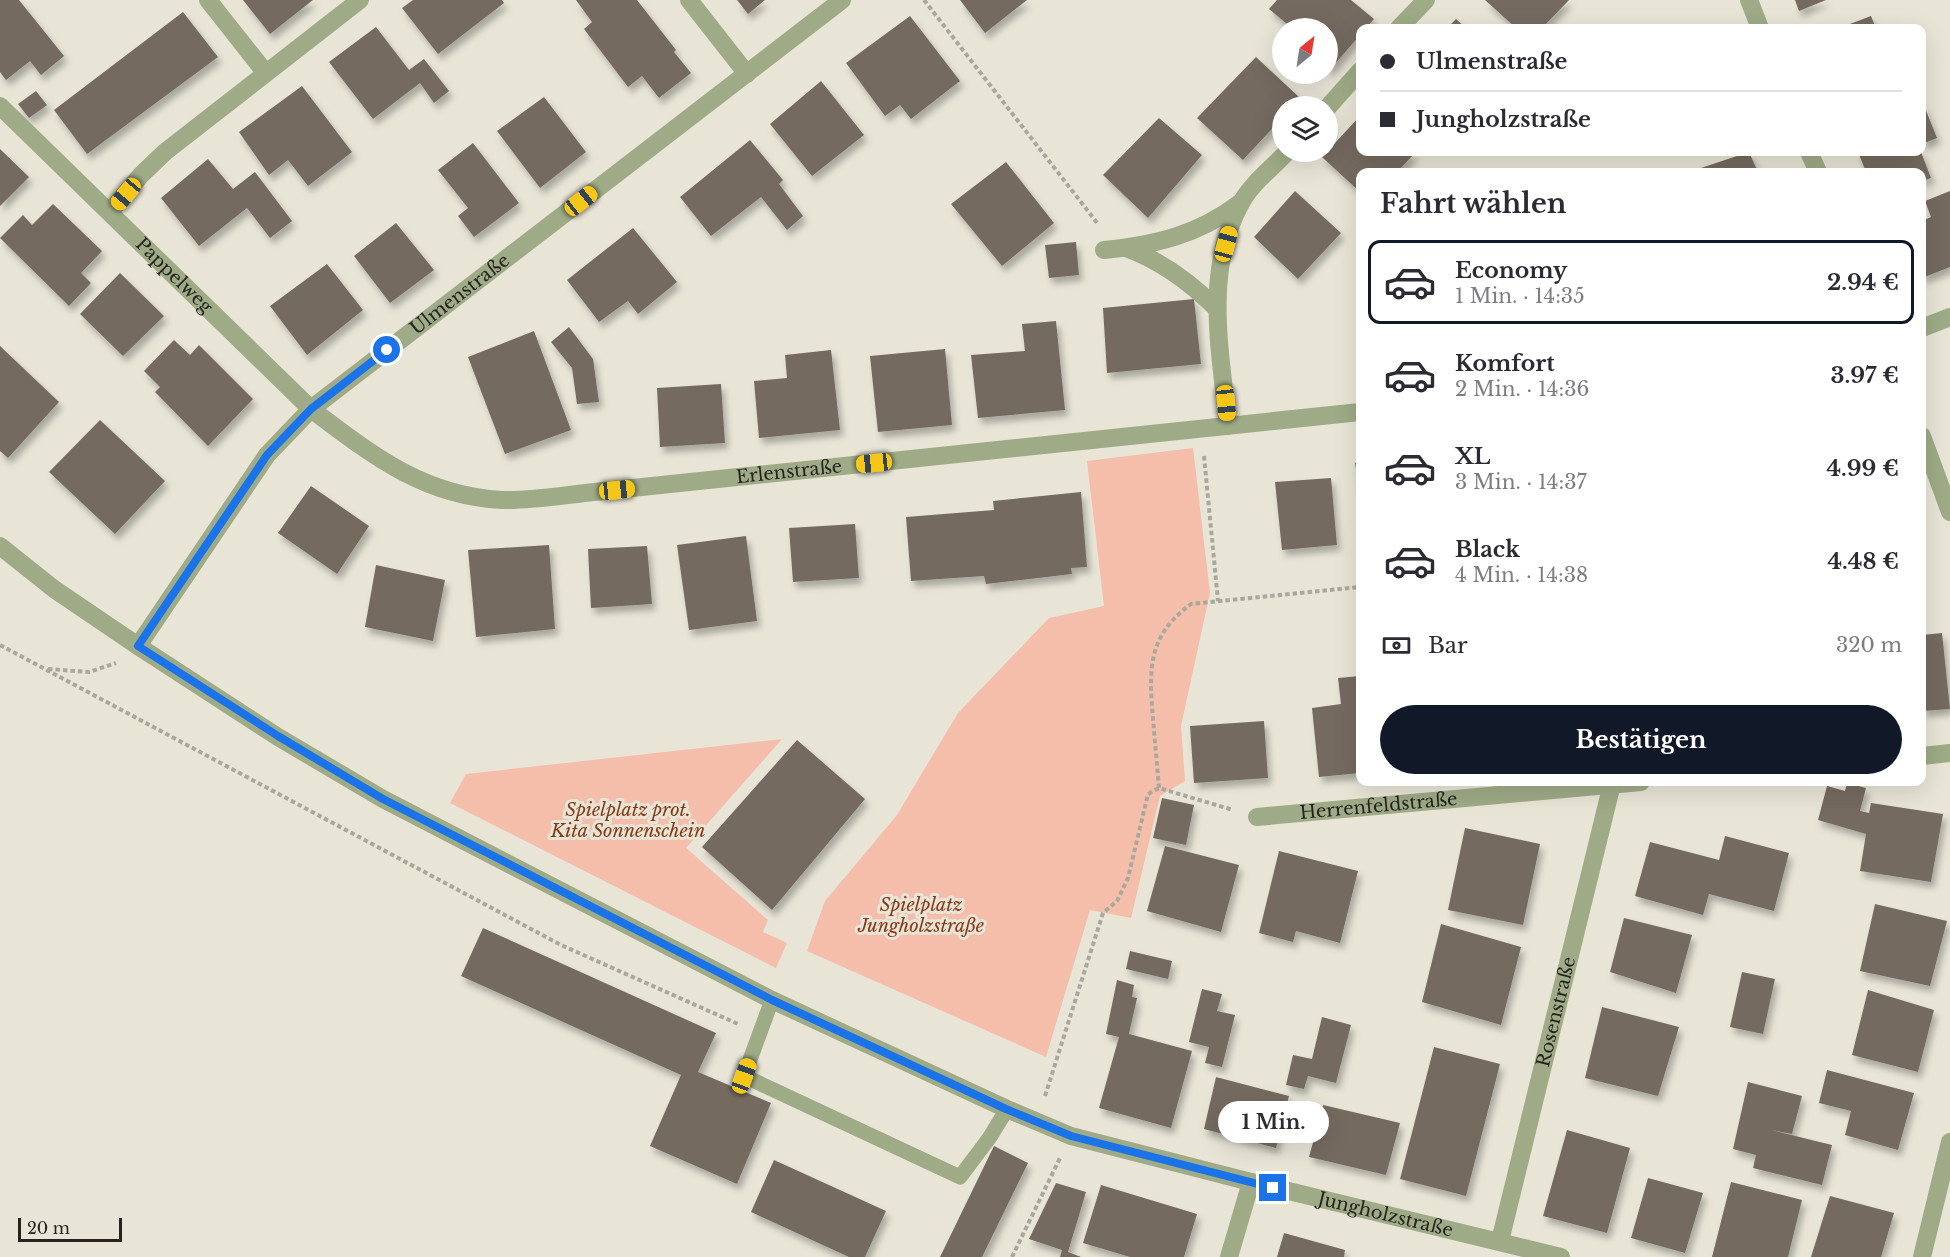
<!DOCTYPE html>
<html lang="de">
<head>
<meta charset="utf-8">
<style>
	body { margin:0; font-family:"Libre Baskerville",serif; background:#f2f2f3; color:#2b2b33; height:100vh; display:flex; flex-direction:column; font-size:22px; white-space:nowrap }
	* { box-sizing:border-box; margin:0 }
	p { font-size:20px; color:#7c7c81 }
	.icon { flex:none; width:33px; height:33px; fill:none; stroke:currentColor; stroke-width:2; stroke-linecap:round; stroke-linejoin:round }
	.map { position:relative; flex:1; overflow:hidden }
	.drawer { position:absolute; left:1356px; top:168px; width:570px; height:618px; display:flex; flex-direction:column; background:#fff; border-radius:12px; box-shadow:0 6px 24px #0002 }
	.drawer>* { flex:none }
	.banner { position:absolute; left:1356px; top:24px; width:570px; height:132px; border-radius:12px; box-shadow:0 6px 24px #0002; display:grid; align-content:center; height:132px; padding:0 24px; background:#fff }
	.needle { width:39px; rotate:30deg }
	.controls { position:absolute; left:1272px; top:18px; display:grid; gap:12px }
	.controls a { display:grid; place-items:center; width:66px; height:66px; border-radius:50%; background:#fff; box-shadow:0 6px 24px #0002; font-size:30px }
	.scale { position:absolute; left:18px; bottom:15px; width:104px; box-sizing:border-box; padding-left:6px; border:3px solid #24231e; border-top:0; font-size:16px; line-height:21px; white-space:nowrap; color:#24231e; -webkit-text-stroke:4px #e8e5d7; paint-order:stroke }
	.end { position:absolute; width:27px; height:27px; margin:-14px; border:8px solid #1a73e8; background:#fff; box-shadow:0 0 0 3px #fff }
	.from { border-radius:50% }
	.bubble { position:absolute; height:42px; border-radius:21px; background:#fff; box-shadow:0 6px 24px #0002; font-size:20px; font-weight:800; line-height:42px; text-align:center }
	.car { position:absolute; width:18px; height:36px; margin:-18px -9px; border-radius:8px; box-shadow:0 0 4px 2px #0007; background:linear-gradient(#f5c518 24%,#345 0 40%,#f5c518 0 76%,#345 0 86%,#f5c518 0) }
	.banner b { display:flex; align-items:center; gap:21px; height:57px; font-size:22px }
	.banner b+b { border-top:2px solid #e1e1e2 }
	.banner i { width:15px; height:15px; background:#2b2b33 }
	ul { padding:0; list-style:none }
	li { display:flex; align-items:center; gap:18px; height:84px; margin:0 12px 9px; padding:0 12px; border:3px solid transparent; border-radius:12px }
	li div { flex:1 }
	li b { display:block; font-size:22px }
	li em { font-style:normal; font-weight:800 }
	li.selected { border-color:#111827 }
	li>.icon { width:54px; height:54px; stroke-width:1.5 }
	h2 { padding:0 24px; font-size:27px; line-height:72px }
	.pay { display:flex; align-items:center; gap:15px; height:66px; padding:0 24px; font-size:22px }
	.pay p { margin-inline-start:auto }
	.action { display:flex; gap:12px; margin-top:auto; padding:12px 24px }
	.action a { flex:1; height:69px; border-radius:36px; background:#111827; color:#fff; font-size:24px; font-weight:800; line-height:69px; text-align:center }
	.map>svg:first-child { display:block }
</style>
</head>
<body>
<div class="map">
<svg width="1950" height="1257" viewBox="0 0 1950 1257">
	<defs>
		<filter id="shadow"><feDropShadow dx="3.5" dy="6" stdDeviation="3" flood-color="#0004"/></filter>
	</defs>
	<rect width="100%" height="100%" fill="#e8e5d7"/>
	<path fill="#f4beab" d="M 1193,448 L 1210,593 L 1181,726 L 1185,781 L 1160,796 L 1131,918 L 1090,910 L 1046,1057 L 807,951 L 825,901 L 897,815 L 958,713 L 1049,618 L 1104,606 L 1087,461 Z
		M 782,739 L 686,848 L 768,920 L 763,932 L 787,943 L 776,968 L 450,803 L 466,774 Z"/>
	<path fill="#746b61" filter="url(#shadow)" d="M 0,0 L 19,0 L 64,56 L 41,75 L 30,61 L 6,80 L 0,72 Z
		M 243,0 L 313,0 L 270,34 Z
		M 413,0 L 502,0 L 504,3 L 438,54 L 402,8 Z
		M 576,0 L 637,0 L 676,50 L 674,52 L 691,73 L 659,98 L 642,76 L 628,87 L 584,29 L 592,22 Z
		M 737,0 L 765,0 L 748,14 Z
		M 960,0 L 1027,0 L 985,33 Z
		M 1277,0 L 1351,0 L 1374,19 L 1366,28 L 1360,28 L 1360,35 L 1328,72 L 1328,28 L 1283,28 L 1287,24 L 1269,9 Z
		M 1485,0 L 1569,0 L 1542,28 L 1516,28 Z
		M 1795,0 L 1826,0 L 1799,11 Z
		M 183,12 L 218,57 L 87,154 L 54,110 Z
		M 910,16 L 960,81 L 911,119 L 900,105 L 885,116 L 846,63 Z
		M 1871,16 L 1876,28 L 1839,28 Z
		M 1456,19 L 1466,28 L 1447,28 Z
		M 376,27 L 409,70 L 424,59 L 449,91 L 434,103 L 420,83 L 373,119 L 329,62 Z
		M 1282,29 L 1282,45 L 1275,38 Z
		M 1256,57 L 1300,98 L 1293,106 L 1282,106 L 1282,118 L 1243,160 L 1197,118 Z
		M 821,81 L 864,135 L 812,176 L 770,124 Z
		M 302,86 L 352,152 L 308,186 L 288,160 L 269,175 L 239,132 Z
		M 36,91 L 47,105 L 29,118 L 18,104 Z
		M 544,97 L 586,152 L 540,188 L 497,131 Z
		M 1923,103 L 1937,138 L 1922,144 L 1922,104 Z
		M 1360,116 L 1360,152 L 1416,152 L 1397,172 L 1360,172 L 1360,192 L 1322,157 Z
		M 1159,118 L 1202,155 L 1148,218 L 1103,175 Z
		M 750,140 L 783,180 L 779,184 L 803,216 L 787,230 L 761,197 L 711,236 L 680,197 Z
		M 473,143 L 519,203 L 474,237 L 458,216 L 468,208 L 438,170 Z
		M 0,149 L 29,177 L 0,206 Z
		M 1749,152 L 1758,172 L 1696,172 L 1695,170 Z
		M 1858,152 L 1921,152 L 1931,178 L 1922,181 L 1922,172 L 1866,172 Z
		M 208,159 L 233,189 L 255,172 L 292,221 L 270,238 L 247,208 L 199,246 L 161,198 Z
		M 1006,162 L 1054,223 L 1002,266 L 951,204 Z
		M 1295,191 L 1341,233 L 1298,279 L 1254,237 Z
		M 1950,191 L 1950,267 L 1922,278 L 1922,221 L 1931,217 L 1925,201 Z
		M 53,204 L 102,251 L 81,273 L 91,283 L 69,306 L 0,238 L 23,215 L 32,225 Z
		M 396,223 L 434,270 L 390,303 L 354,256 Z
		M 633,228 L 677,282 L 638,314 L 628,301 L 599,322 L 567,280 Z
		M 1076,242 L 1079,275 L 1049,278 L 1045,245 Z
		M 327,264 L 363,310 L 307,355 L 270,306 Z
		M 120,273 L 164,316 L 123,356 L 80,314 Z
		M 1194,299 L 1201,364 L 1107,373 L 1103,308 Z
		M 1056,321 L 1065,410 L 978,418 L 971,355 L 1025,351 L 1022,324 Z
		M 569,327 L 593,359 L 599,402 L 577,404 L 572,368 L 551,342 Z
		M 534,331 L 571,430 L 505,454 L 468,357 Z
		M 174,340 L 190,355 L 199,345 L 253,399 L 208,446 L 155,392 L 160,387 L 144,371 Z
		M 0,346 L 59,402 L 8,458 L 0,451 Z
		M 945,349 L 952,425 L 878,432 L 870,356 Z
		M 831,350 L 840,430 L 759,438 L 754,381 L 787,378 L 785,355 Z
		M 721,384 L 725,443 L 660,447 L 657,388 Z
		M 100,420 L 165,481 L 115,534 L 49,472 Z
		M 1360,462 L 1360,488 L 1359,488 L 1355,463 Z
		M 1331,478 L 1337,545 L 1282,550 L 1275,482 Z
		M 311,486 L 369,526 L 337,574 L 278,533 Z
		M 1081,492 L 1087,567 L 1071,568 L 1072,574 L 986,584 L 984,576 L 911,581 L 906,517 L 994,510 L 993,501 Z
		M 855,524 L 859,578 L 793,582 L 789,528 Z
		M 746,536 L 757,621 L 689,630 L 677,545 Z
		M 549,545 L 555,629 L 476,637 L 468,550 Z
		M 647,546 L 652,604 L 591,608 L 588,549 Z
		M 376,565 L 445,580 L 433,641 L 365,627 Z
		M 1942,633 L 1950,709 L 1922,711 L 1922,635 Z
		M 1360,676 L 1360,773 L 1319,777 L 1312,708 L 1341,704 L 1338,678 Z
		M 1264,721 L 1268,778 L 1194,783 L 1190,726 Z
		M 797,740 L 865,799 L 772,910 L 702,847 Z
		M 1847,783 L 1866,788 L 1860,811 L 1869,813 L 1871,803 L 1943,814 L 1931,882 L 1860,871 L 1866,834 L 1818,820 L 1827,786 L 1845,791 Z
		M 1162,798 L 1194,805 L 1186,845 L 1153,838 Z
		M 1465,828 L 1540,844 L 1523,925 L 1448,910 Z
		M 1725,836 L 1789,853 L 1774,911 L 1709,894 L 1703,915 L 1635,896 L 1650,842 L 1719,860 Z
		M 1165,846 L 1239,865 L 1221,932 L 1147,911 Z
		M 1279,851 L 1358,871 L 1340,943 L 1296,931 L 1293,942 L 1259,933 Z
		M 1875,904 L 1947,921 L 1930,986 L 1860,971 Z
		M 1624,918 L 1692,935 L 1676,993 L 1610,972 Z
		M 1441,924 L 1521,947 L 1501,1025 L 1422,1002 Z
		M 483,928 L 716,1033 L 698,1072 L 771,1103 L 737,1184 L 650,1146 L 681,1075 L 461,976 Z
		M 1130,951 L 1172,961 L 1168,979 L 1126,969 Z
		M 1742,972 L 1775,979 L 1763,1034 L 1730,1027 Z
		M 1117,980 L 1134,985 L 1132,997 L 1137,998 L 1129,1034 L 1192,1051 L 1171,1128 L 1099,1108 L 1119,1037 L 1106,1034 Z
		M 1202,989 L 1222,994 L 1217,1011 L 1235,1015 L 1222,1067 L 1205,1063 L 1209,1047 L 1189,1042 Z
		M 1868,990 L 1934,1010 L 1918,1072 L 1852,1055 Z
		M 1602,1007 L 1679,1027 L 1658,1096 L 1585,1078 Z
		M 1322,1017 L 1351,1025 L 1336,1083 L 1308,1076 L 1304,1089 L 1286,1085 L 1293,1055 L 1312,1059 Z
		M 1434,1047 L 1500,1064 L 1466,1196 L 1400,1179 Z
		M 1827,1070 L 1914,1093 L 1898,1150 L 1845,1135 L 1851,1111 L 1819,1103 Z
		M 1216,1077 L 1289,1096 L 1276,1148 L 1204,1129 Z
		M 1748,1082 L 1802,1096 L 1792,1134 L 1771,1130 L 1832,1145 L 1822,1185 L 1753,1168 L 1756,1155 L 1733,1149 Z
		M 1323,1105 L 1400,1123 L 1386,1175 L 1309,1157 Z
		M 1567,1130 L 1630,1148 L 1607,1233 L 1543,1216 Z
		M 994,1146 L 1028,1163 L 982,1257 L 940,1257 Z
		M 774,1160 L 886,1211 L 865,1257 L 849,1257 L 751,1212 Z
		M 1648,1178 L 1703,1193 L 1685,1253 L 1631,1238 Z
		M 1731,1182 L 1802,1200 L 1788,1257 L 1712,1257 Z
		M 1056,1183 L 1086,1192 L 1068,1252 L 1081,1257 L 1060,1257 L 1062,1250 L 1029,1239 Z
		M 1101,1185 L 1197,1214 L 1184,1257 L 1130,1257 L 1083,1243 Z
		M 1830,1196 L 1894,1213 L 1881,1257 L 1811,1257 Z
		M 1284,1233 L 1345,1250 L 1344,1257 L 1277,1257 Z"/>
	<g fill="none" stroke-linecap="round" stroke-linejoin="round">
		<path stroke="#aaa89d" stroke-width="4" stroke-dasharray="4.5 3" stroke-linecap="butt" d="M 924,0 L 1098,224
			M 1204,456 L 1218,601
			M 0,645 L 561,945 L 738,1024
			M 48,669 L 89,672 L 116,663
			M 1159,788 C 1157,765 1155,742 1153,719 C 1149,670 1147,636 1191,604 L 1360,587
			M 1045,1096 L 1103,913 L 1117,901 L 1128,878 L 1148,794 L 1159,788 L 1233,810
			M 1012,1257 L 1060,1158"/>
		<path stroke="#9eab86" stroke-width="15" d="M 772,1000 L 744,1076 L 960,1177 L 990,1137 L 1007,1109"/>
		<g stroke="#9eab86" stroke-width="18">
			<path d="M 208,0 L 265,72"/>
			<path d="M 689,0 L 747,74"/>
			<path d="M 1749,0 L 1760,28"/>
			<path d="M 1399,28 L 1426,0"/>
			<path id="s1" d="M 0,106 L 311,409 C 372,455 423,496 502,500 C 531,501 565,495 594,492 L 1360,412"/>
			<path d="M 1328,107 L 1360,71"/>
			<path d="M 1809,152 L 1818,172"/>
			<path d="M 110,212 L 141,175 L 165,152 L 360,0"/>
			<path d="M 1126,248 C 1162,261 1190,282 1217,309"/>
			<path d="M 1104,250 C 1155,245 1198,235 1240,203"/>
			<path d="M 1922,328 L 1950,317"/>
			<path d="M 1228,426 C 1221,353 1203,272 1241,203 C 1251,184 1272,168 1287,152"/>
			<path d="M 1922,436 L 1950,512"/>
			<path id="s2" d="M 0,546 L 54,589 L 138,646 L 278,737 L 383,799 L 772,1000 L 1007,1109 L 1071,1136 L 1251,1182 L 1561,1257"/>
			<path id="s3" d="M 138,646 L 267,455 L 311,409 L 842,0"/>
			<path d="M 1922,756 L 1950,753"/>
			<path id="s4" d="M 1257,817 L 1641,782"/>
			<path id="s5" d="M 1500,1241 L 1612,784"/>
			<path d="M 1229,1257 L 1251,1182"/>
			<path d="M 1922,1257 L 1950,1142"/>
		</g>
	</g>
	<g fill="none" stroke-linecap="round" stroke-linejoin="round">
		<path stroke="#1a73e8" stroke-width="8" d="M 387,350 L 311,409 L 267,455 L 138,646 L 278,736 L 383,799 L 772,1000 L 1006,1109 L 1071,1136 L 1273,1188"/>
	</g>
	<g text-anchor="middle" stroke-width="6" stroke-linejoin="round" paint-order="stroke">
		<g font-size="18" fill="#24231e" stroke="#e8e5d7">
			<text dy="6" stroke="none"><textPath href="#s1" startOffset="243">Pappelweg</textPath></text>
			<text dy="6" stroke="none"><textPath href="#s3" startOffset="482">Ulmenstraße</textPath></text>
			<text dy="6" stroke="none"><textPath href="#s1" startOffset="938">Erlenstraße</textPath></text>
			<text dy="6" stroke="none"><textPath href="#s4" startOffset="122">Herrenfeldstraße</textPath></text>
			<text dy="6" stroke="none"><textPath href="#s5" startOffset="236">Rosenstraße</textPath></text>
			<text dy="6" stroke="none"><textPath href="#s2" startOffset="1550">Jungholzstraße</textPath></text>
		</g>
		<g font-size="18" font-style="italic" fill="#883715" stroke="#e8e5d7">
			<text x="628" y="816">Spielplatz prot.<tspan x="628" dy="21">Kita Sonnenschein</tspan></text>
			<text x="921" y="911">Spielplatz<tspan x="921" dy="21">Jungholzstraße</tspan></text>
		</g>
	</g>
</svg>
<div class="controls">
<a><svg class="needle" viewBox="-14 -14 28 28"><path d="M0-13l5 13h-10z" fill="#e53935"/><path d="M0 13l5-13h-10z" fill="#7c7c81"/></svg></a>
<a><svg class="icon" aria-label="layers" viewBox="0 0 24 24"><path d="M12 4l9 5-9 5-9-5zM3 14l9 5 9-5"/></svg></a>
</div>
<div class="scale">20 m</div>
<i class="end from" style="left:387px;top:350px"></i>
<i class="end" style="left:1273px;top:1188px"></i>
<div class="bubble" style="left:1218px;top:1101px;width:111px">1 Min.</div>
<i class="car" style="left:126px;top:194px;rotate:220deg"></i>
<i class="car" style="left:581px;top:201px;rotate:52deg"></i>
<i class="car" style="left:1226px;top:244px;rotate:15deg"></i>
<i class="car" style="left:1226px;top:403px;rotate:174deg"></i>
<i class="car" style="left:874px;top:463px;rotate:264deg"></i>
<i class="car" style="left:617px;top:490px;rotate:84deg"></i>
<i class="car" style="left:744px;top:1076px;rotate:20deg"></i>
<div class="banner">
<b><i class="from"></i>Ulmenstraße</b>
<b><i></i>Jungholzstraße</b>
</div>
<section class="drawer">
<h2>Fahrt wählen</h2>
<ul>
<li class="selected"><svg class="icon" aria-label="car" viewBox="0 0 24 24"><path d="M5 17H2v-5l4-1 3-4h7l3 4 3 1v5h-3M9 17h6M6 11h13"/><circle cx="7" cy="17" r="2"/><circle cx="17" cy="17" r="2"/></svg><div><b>Economy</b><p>1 Min. · 14:35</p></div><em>2.94 €</em></li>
<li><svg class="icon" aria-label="car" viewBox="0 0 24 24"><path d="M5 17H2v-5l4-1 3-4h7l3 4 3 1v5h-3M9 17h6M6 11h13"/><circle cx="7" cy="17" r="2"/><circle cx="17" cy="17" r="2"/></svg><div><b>Komfort</b><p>2 Min. · 14:36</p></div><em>3.97 €</em></li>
<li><svg class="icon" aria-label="car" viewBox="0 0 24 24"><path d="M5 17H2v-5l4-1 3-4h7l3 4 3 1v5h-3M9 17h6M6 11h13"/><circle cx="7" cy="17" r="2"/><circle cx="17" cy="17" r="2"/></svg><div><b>XL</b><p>3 Min. · 14:37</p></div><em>4.99 €</em></li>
<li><svg class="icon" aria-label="car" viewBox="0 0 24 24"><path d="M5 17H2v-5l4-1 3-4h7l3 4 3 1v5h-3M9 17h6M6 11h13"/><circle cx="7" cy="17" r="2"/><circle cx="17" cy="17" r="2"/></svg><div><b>Black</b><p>4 Min. · 14:38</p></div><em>4.48 €</em></li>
</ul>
<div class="pay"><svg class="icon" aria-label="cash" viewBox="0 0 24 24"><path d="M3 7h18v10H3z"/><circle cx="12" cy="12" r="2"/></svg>Bar<p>320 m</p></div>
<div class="action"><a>Bestätigen</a></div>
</section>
</div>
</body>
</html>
